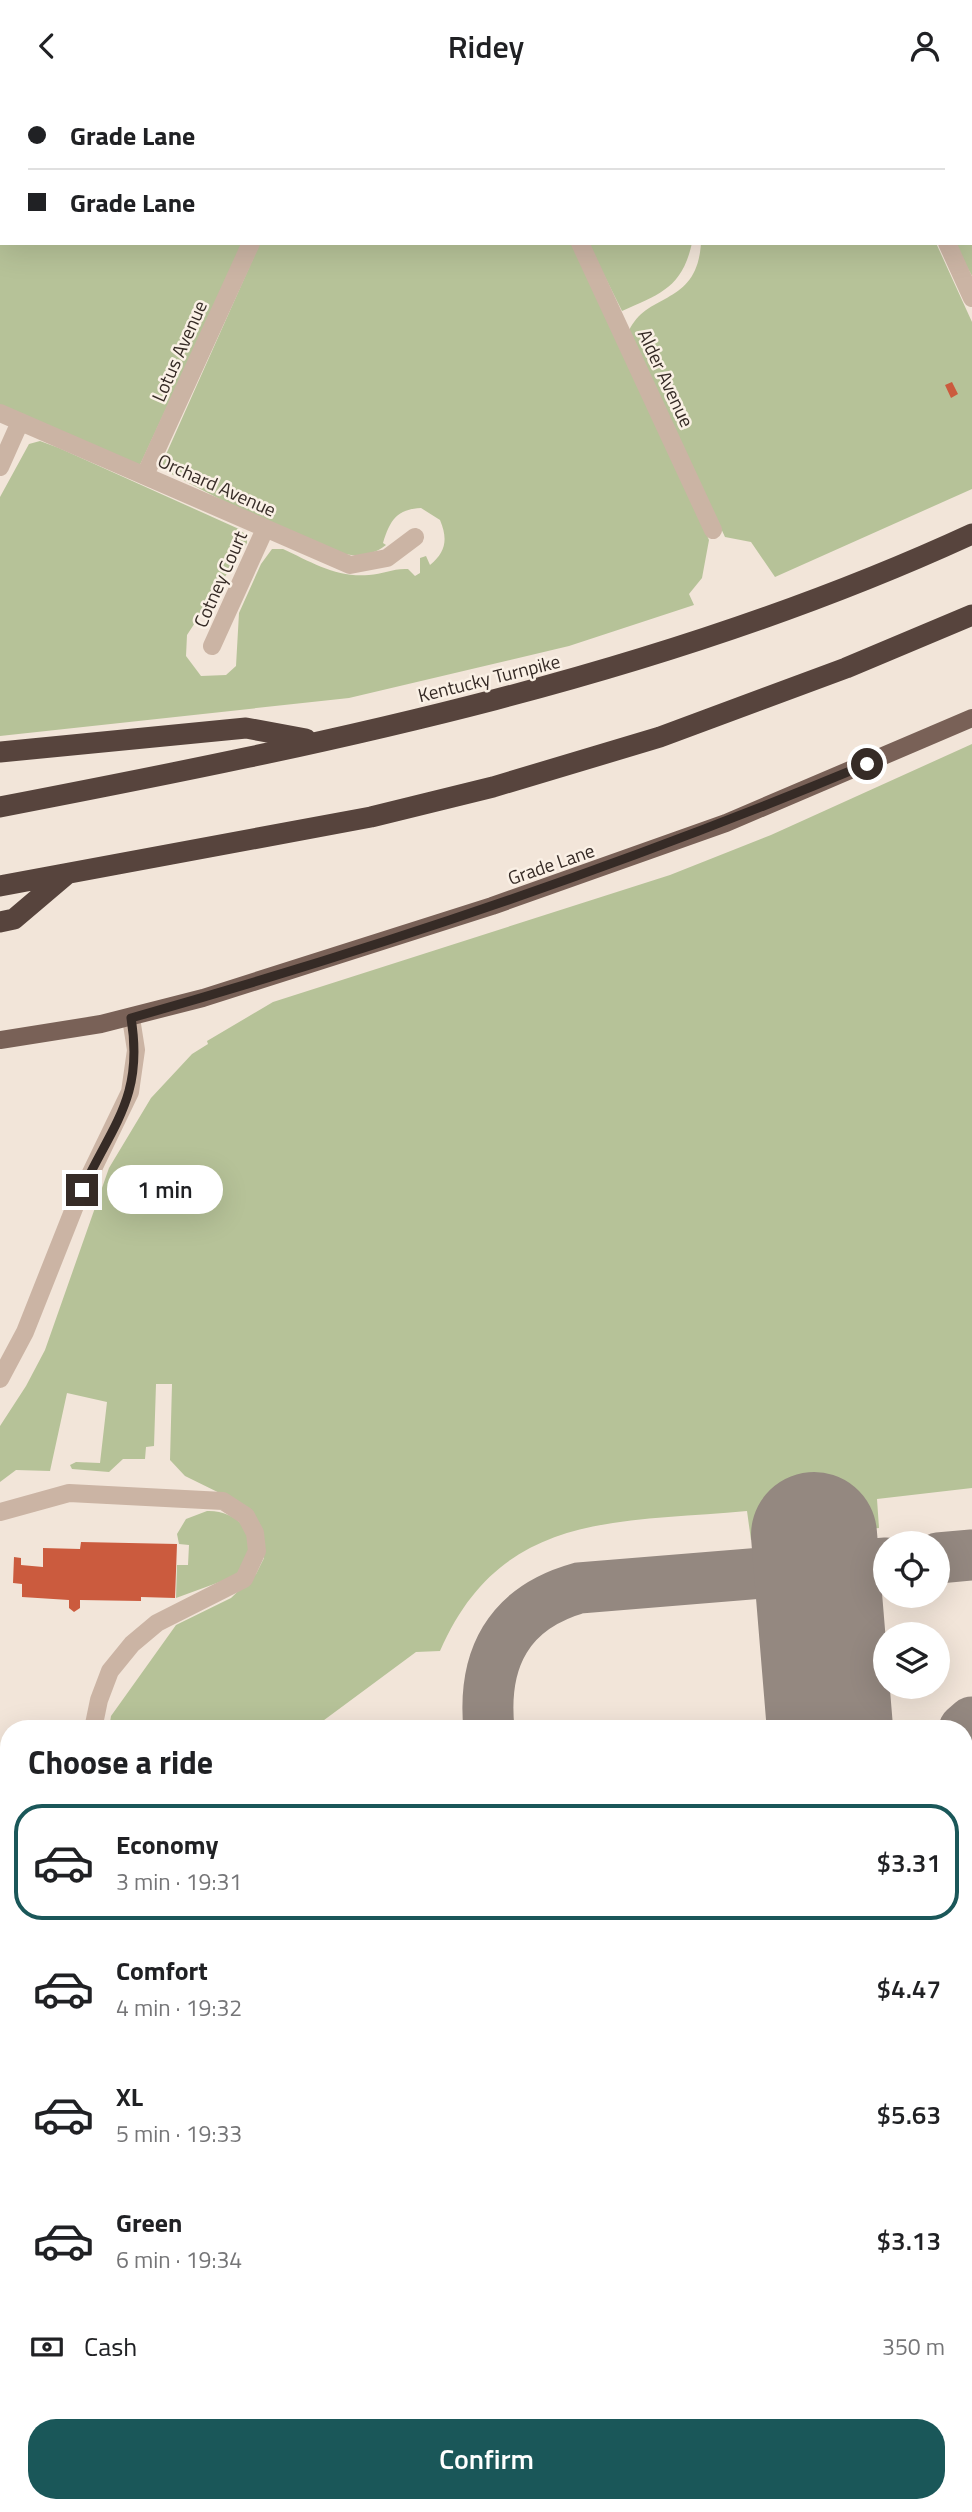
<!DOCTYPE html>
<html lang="en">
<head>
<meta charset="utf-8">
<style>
	body { margin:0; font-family:"Titillium Web",sans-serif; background:#f6f6f6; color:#202124; height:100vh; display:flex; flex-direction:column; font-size:26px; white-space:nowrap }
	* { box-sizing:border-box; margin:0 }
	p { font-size:23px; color:#757577 }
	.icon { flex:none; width:38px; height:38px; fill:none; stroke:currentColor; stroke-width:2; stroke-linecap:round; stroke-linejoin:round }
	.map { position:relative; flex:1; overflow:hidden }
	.panel { position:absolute; left:0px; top:1629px; width:973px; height:793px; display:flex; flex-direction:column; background:#fff; border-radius:28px 28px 0 0; box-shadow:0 7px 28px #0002 }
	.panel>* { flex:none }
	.top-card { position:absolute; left:0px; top:0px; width:973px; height:154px; box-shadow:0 7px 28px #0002; display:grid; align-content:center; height:154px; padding:0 28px; background:#fff }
	.tools { position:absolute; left:873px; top:1440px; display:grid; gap:14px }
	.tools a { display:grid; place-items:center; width:77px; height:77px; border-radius:50%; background:#fff; box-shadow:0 7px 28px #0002; font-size:35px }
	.end { position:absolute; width:32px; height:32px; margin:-16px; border:9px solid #362b26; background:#fff; box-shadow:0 0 0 4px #fff }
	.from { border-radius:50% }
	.bubble { position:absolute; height:49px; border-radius:24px; background:#fff; box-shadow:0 7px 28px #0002; font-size:23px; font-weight:600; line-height:49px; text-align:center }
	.top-card b { display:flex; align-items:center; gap:24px; height:66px; font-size:26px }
	.top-card b+b { border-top:2px solid #e0e0e0 }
	.top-card i { width:18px; height:18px; background:#202124 }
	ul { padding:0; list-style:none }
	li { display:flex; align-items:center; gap:21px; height:116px; margin:0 14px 10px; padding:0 14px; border:4px solid transparent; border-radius:28px }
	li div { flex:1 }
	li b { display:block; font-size:26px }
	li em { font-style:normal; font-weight:600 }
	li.selected { border-color:#1a5759 }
	li>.icon { width:63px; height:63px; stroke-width:1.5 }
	h2 { padding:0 28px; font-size:32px; line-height:84px }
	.pay { display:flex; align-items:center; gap:18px; height:77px; padding:0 28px; font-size:26px }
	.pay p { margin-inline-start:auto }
	.cta { display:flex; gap:14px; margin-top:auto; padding:14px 28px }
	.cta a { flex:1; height:80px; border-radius:28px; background:#1a5759; color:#fff; font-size:28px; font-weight:600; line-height:80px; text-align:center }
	header { display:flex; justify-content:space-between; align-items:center; height:91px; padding:0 28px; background:#fff; font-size:32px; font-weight:600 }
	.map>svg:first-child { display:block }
</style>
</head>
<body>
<header><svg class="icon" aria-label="back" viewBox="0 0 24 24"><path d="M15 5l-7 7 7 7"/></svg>Ridey<svg class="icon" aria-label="person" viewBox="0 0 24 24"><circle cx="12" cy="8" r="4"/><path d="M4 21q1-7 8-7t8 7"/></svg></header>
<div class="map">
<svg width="972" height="2421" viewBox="0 0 972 2421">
	<rect width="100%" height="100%" fill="#f2e5d9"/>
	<path fill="#b6c298" d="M 0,0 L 312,0 L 2,2 L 2,152 L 243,152 L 139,376 L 0,316 Z
		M 678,0 L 866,0 L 867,2 L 678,2 Z
		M 884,0 L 972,0 L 972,185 L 954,152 L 971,152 L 971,2 Z
		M 260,152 L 573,152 L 614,232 L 709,449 L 702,487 L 689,503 L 694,514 L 569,555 L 349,607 L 0,645 L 0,406 L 29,353 L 40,350 L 59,357 L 239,438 L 247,445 L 247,452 L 187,544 L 186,565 L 201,585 L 226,584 L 236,575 L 239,522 L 261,473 L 272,458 L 283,458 C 311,471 337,487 369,484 C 383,483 394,477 408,478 L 415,485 L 420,482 L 420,467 L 426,465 L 430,474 C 446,461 448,448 440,429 L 421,417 C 397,418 390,429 383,452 L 386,454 C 371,466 353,466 336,461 L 231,414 L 160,377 Z
		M 588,152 L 692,152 C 682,197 660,203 622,220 Z
		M 701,152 L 936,152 L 972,231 L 972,398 L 775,486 L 751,451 L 725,446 L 629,240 C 647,200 697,216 701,152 Z
		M 972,653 L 972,1397 L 877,1408 L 879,1437 L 751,1449 L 747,1420 C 616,1432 501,1420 440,1560 L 416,1561 L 312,1638 L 109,1638 L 111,1625 L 176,1534 L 231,1507 L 256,1483 L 264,1467 L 244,1414 L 185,1385 L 170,1369 L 172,1293 L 156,1293 L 154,1355 L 146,1356 L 145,1368 L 123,1368 L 109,1381 L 72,1378 L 70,1374 L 76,1371 L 100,1372 L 107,1311 L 67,1302 L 50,1380 L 16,1379 L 0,1391 L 0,1335 L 26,1295 L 45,1259 L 109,1077 L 151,1007 L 192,963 L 208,953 L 207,950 L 273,911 L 670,784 L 771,744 Z
		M 207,1420 C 230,1419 253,1434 249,1460 C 247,1468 240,1477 236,1485 L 176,1507 L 177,1474 L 188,1474 L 189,1454 L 179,1453 L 177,1443 L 186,1428 Z
		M 169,2413 L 467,2413 L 468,2421 L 160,2421 Z"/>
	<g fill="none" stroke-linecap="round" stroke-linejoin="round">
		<path stroke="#948880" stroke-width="51" d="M 938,1467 L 972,1464
			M 489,1638 C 482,1568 508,1517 579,1497 L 886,1472
			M 964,1638 L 972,1631
			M 964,2160 L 972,2154
			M 559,2413 L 559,2421
			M 64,2421 L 73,2413
			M 655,2421 L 664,2413"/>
		<path stroke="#948880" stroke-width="126" d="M 814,1444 L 830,1638
			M 964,2144 L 972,2138
			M 897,2413 L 898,2421
			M 647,2421 L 656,2413"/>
	</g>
	<path fill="#cb5b3e" d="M 952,291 L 958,303 L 951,307 L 945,294 Z
		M 81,1451 L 177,1453 L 175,1507 L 141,1506 L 141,1510 L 80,1509 L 80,1517 L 74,1521 L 69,1517 L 69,1509 L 22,1506 L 22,1493 L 13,1492 L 14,1466 L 21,1467 L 21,1474 L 43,1476 L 43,1457 L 80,1458 Z"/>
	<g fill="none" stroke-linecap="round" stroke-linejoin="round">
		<path stroke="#cbb4a4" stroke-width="18" d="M 509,0 L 510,2
			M 876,0 L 877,2
			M 318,2 L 319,0
			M 580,152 L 713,439
			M 947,152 L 972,207
			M 0,322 L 350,474 L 387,467 L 415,446
			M 0,376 L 20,331
			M 145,384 L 251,152
			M 212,555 L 265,438
			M 0,1288 L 25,1241 L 75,1115 L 130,1001 L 136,959 L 131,927
			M 0,1421 L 69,1402 L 223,1410 L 246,1425 L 255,1442 L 257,1460 L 244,1488 L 157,1532 L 132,1553 L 110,1580 L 99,1609 L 93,1638
			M 0,2284 L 9,2276"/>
		<path stroke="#796157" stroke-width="18" d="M 0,949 L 101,933 L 203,907 L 492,815 L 726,732 L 972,627"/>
		<path stroke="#57443d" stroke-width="21" d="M 0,661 L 246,637 L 306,648
			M 0,716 C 331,652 664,585 972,443
			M 0,795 L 371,726 L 493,696 L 660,646 L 846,577 L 972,524
			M 0,831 L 14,828 L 67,783"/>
	</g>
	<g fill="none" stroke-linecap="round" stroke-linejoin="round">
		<path stroke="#362b26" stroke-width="9" d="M 82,1099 C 113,1033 144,1005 131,927 C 382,856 627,773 867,673"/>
	</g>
	<g text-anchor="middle" stroke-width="5" stroke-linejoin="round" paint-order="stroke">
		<g font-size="19" fill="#362b26" stroke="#faf0e5">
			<text transform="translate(179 260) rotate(-66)" y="7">Lotus Avenue</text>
			<text transform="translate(666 287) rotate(65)" y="7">Alder Avenue</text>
			<text transform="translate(217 394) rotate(24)" y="7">Orchard Avenue</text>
			<text transform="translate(220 488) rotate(-66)" y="7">Cotney Court</text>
			<text transform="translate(489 587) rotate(-14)" y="7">Kentucky Turnpike</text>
			<text transform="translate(551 773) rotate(-19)" y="7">Grade Lane</text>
		</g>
	</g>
</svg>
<div class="tools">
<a><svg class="icon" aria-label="locate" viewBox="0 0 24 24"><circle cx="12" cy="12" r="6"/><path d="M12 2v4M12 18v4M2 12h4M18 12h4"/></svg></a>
<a><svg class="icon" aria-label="layers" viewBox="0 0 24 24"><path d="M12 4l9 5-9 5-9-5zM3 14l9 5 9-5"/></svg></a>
</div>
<i class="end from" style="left:867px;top:673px"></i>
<i class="end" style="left:82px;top:1099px"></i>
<div class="bubble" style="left:107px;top:1074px;width:116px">1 min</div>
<div class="top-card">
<b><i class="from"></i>Grade Lane</b>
<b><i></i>Grade Lane</b>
</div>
<section class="panel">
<h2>Choose a ride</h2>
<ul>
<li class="selected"><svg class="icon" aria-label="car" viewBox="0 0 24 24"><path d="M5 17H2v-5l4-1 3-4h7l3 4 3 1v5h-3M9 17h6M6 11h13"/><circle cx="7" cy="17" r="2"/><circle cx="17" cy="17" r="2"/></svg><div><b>Economy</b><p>3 min · 19:31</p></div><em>$3.31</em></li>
<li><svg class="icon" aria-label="car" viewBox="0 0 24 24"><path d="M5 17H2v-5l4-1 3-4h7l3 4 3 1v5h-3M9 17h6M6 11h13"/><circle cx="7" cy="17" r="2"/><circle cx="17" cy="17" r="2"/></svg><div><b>Comfort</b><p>4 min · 19:32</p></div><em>$4.47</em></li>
<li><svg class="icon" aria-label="car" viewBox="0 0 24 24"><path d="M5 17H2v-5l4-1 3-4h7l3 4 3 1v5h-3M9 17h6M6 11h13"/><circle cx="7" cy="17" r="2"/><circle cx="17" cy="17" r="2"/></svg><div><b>XL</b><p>5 min · 19:33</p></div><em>$5.63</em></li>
<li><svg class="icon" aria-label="car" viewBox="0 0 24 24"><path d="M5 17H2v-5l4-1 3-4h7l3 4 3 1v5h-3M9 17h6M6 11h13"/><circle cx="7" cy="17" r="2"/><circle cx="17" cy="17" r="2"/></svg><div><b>Green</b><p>6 min · 19:34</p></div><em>$3.13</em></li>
</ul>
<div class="pay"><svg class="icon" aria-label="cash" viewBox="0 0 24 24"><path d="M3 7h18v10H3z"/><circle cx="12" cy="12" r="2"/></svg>Cash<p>350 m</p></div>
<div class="cta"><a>Confirm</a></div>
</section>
</div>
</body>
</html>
